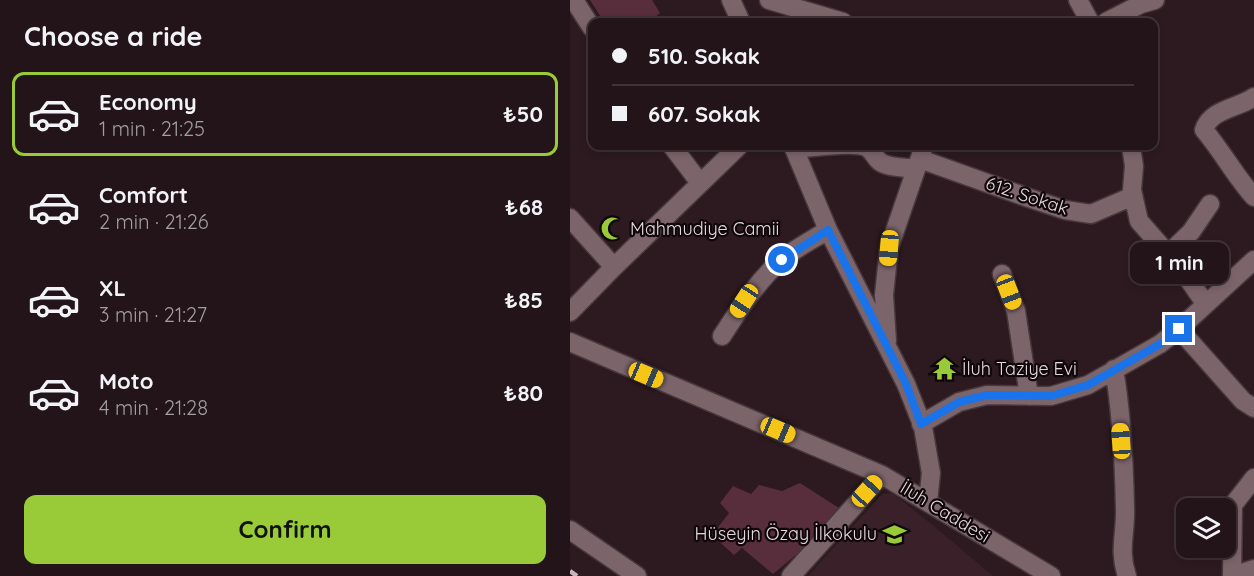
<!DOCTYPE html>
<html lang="en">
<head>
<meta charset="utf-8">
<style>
	body { margin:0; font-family:Quicksand,sans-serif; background:#2e2125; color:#f1f3f6; height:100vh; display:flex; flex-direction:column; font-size:22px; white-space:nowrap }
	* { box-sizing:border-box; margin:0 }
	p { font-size:20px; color:#a29ea2 }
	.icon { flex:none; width:33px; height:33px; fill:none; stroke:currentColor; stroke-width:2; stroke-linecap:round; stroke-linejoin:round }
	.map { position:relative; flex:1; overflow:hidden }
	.drawer { display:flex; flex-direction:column; background:#221418; width:570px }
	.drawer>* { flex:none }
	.guide { position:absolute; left:18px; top:18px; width:570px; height:132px; border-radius:12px; box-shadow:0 3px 9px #0003,0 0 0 2px #3f3337; display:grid; align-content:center; height:132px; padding:0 24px; background:#221418 }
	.buttons { position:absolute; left:606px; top:498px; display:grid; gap:12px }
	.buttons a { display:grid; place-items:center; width:60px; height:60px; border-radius:12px; background:#221418; box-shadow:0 3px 9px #0003,0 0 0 2px #3f3337; font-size:30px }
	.end { position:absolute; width:27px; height:27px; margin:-14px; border:8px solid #1a73e8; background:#fff; box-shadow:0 0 0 3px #fff }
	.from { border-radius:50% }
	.bubble { position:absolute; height:42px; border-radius:12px; background:#221418; box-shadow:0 3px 9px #0003,0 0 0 2px #3f3337; font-size:20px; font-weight:700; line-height:42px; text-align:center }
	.car { position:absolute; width:18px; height:36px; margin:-18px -9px; border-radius:8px; box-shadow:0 0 4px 2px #0007; background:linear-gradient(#f5c518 24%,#345 0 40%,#f5c518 0 76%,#345 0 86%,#f5c518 0) }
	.guide b { display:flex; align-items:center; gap:21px; height:57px; font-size:22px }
	.guide b+b { border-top:2px solid #3f3337 }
	.guide i { width:15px; height:15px; background:#f1f3f6 }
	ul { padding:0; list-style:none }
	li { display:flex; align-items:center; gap:18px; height:84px; margin:0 12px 9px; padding:0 12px; border:3px solid transparent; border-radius:12px }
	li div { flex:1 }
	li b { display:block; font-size:22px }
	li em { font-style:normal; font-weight:700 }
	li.on { border-color:#98cb37 }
	li>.icon { width:54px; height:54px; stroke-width:1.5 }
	h2 { padding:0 24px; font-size:27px; line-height:72px }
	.action { display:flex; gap:12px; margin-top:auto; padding:12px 24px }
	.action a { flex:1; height:69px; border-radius:12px; background:#98cb37; color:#111; font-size:24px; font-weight:700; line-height:69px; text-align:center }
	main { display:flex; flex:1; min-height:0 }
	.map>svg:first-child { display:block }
</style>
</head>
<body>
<main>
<section class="drawer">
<h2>Choose a ride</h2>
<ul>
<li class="on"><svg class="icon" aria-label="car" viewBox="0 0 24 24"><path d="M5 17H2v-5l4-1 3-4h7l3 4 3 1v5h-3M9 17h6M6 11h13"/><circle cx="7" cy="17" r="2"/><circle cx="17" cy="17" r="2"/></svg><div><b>Economy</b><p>1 min · 21:25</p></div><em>₺50</em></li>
<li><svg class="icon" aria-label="car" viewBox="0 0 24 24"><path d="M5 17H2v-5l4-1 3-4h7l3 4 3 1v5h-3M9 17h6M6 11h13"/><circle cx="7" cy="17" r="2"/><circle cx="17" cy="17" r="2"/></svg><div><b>Comfort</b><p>2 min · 21:26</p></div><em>₺68</em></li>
<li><svg class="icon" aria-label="car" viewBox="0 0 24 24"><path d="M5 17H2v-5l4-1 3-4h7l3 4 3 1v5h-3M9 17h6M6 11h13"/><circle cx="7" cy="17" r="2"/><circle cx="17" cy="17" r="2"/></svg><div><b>XL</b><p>3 min · 21:27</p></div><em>₺85</em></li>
<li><svg class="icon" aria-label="car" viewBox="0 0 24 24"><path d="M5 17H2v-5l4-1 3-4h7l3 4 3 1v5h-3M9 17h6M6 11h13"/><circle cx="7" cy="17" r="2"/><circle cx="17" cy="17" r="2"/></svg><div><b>Moto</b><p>4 min · 21:28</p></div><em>₺80</em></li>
</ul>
<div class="action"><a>Confirm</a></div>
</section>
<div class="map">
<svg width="684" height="576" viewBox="0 0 684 576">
	<rect width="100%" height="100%" fill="#2d1a20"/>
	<path fill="#3a2129" d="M 322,493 L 365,527 L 423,576 L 238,576 L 312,494 Z"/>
	<path fill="#582d3c" d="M 20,0 L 82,0 L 90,13 L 80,21 L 80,22 L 34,22 Z
		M 230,483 L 269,508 L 233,549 L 203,574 L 172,548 L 164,555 L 142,535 L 159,513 L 150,503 L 163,486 L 181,494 L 189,485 L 212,491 Z"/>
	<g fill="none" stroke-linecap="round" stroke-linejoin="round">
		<defs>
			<path id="minor" d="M 4,0 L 22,28
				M 161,0 L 171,22
				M 199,0 L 273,22
				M 508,0 L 520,22
				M 536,22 L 571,4 L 585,0
				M 684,97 C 669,108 640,109 634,130 C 652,151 665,176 684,197
				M 102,146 L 130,183
				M 223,146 L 258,230 L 336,384 L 353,427 L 361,473 L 358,502
				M 561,146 L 564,166 L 562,190 L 569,221 L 612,270 L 635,303
				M 224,149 C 241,148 281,141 296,147 C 302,150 304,156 309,161 C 317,168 335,167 346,169
				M 350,159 L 456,197 L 495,210 L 521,214 L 563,196
				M 0,218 L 44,267
				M 597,255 L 621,232 L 640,204
				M 432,274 L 446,311 L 459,396
				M 0,312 L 44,267 L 169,146
				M 609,329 L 673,401 L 684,408
				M 152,336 C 169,310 186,283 210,261 C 224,249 242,240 258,230
				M 317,341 L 314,295 L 319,248 L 354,146
				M 0,342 L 312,475 L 481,576
				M 544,369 C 552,414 554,462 555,508 C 556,534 548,550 557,576
				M 351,424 L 389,402 L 417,395 L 481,396 L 518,385 L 590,344 L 609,329 L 684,260
				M 0,530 L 67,576
				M 221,576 L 312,475
				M 662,576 L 663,505 L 684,478
				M 662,576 L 684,569"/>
		</defs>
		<use href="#minor" stroke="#46383c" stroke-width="21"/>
		<use href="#minor" stroke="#7c646b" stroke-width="18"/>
		<path stroke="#c6b7bb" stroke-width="4.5" stroke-dasharray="10 10" stroke-linecap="butt" d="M 0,571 L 7,576"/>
	</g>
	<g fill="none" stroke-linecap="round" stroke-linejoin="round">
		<path stroke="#1a73e8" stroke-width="8" d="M 212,260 L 258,230 L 336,384 L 351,424 L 389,402 L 417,395 L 481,396 L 518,385 L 590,344 L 609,329"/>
	</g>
	<defs>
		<symbol id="mosque-bare" viewBox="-9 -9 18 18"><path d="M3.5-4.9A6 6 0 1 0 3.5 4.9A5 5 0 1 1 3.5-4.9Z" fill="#98cb37" stroke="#0f070a" stroke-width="2.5" paint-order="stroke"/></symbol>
		<symbol id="temple-bare" viewBox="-9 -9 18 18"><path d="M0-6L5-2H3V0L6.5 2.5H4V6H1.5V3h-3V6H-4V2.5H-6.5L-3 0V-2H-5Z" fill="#98cb37" stroke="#0f070a" stroke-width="2.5" paint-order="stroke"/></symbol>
		<symbol id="school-bare" viewBox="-9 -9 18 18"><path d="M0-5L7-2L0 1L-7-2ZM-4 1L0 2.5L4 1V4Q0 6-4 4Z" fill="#98cb37" stroke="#0f070a" stroke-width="2.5" paint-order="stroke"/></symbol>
	</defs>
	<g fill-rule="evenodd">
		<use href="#mosque-bare" x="26" y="212" width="33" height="33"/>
		<use href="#temple-bare" x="358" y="352" width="33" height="33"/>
		<use href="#school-bare" x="308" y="518" width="33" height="33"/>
	</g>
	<g text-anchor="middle" stroke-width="4.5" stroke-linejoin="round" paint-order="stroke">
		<g font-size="18" fill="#e6d8dc" stroke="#0f070a">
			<text transform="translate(457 196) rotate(18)" y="6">612. Sokak</text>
			<text transform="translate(375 512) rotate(31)" y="6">İluh Caddesi</text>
		</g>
		<g font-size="18" fill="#e6d8dc" stroke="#0f070a" text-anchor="start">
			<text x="60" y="235">Mahmudiye Camii</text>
			<text x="392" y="375">İluh Taziye Evi</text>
			<text x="307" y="540" text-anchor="end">Hüseyin Özay İlkokulu</text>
		</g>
	</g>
</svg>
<div class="buttons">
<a><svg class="icon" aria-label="layers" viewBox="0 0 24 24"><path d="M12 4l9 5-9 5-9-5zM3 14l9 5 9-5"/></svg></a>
</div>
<i class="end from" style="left:212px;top:260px"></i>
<i class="end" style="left:609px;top:329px"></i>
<div class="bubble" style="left:560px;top:242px;width:99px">1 min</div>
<i class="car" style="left:319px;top:248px;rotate:185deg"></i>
<i class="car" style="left:439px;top:292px;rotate:159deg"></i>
<i class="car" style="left:174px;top:301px;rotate:213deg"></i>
<i class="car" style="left:76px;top:375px;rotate:113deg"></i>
<i class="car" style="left:208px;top:430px;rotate:113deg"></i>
<i class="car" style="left:551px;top:441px;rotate:356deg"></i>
<i class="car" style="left:297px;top:491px;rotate:42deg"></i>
<div class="guide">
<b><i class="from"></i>510. Sokak</b>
<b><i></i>607. Sokak</b>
</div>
</div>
</main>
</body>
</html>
